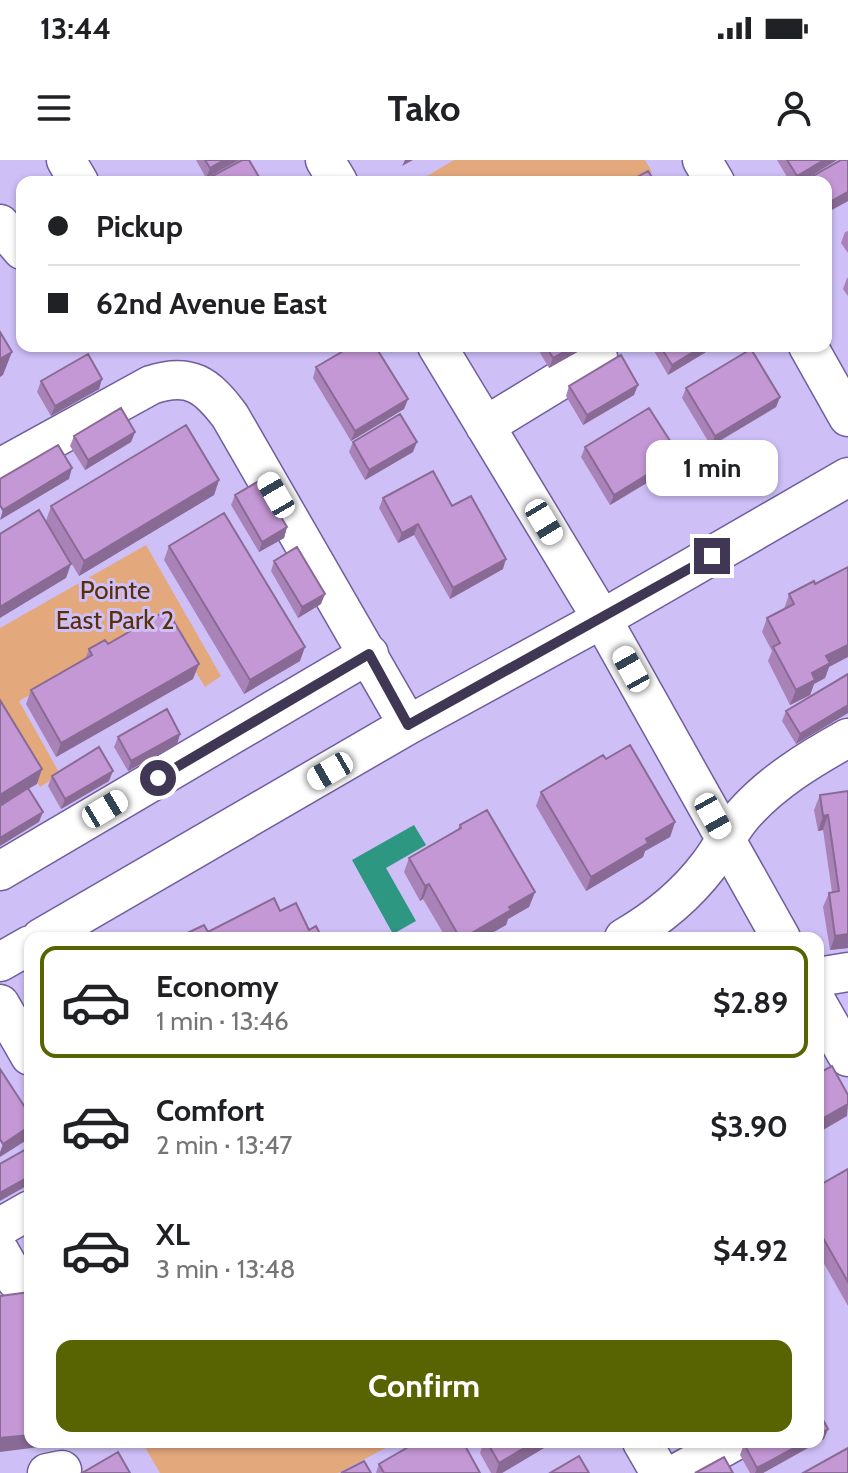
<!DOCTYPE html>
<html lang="en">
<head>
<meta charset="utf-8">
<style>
	body { margin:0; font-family:Cabin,sans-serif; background:#f6f6f6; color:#202124; height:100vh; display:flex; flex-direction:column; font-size:30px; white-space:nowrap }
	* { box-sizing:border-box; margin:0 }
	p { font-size:26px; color:#757577 }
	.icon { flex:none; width:44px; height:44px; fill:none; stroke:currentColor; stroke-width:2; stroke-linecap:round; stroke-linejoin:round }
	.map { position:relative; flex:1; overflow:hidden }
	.drawer { position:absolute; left:24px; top:772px; width:800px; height:516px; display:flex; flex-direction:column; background:#fff; border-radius:16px; box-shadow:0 2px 6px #0004 }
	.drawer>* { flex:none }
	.hud { position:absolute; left:16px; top:16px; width:816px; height:176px; border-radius:16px; box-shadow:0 2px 6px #0004; display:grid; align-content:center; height:176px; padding:0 32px; background:#fff }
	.end { position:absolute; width:36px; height:36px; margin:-18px; border:10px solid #3f3753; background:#fff; box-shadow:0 0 0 4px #fff }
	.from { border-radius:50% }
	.bubble { position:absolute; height:56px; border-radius:16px; background:#fff; box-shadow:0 2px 6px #0004; font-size:26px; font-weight:700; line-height:56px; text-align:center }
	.car { position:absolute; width:24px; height:48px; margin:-24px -12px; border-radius:10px; box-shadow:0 0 6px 2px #0007; background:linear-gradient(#fff 24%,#345 0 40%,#fff 0 76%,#345 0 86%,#fff 0) }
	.hud b { display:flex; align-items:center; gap:28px; height:76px; font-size:30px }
	.hud b+b { border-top:2px solid #e0e0e0 }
	.hud i { width:20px; height:20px; background:#202124 }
	ul { padding:14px 0 0; list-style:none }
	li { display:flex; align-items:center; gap:24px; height:112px; margin:0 16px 12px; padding:0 16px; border:4px solid transparent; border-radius:16px }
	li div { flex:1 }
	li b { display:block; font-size:30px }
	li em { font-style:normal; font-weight:700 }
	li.on { border-color:#586302 }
	li>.icon { width:72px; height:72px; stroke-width:1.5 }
	.primary-button { display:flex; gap:16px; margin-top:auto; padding:16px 32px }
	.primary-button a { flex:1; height:92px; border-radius:16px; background:#586302; color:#fff; font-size:32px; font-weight:700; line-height:92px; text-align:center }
	.status { display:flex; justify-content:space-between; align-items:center; height:56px; padding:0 40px; background:#fff; direction:ltr }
	.status svg { height:22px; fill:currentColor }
	header { display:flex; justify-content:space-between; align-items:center; height:104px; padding:0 32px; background:#fff; font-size:36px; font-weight:700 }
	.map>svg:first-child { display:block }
</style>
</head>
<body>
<div class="status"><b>13:44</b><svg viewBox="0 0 49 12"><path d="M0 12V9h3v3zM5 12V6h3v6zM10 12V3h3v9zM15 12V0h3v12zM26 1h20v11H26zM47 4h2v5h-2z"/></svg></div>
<header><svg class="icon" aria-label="menu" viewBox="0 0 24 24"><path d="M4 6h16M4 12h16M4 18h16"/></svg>Tako<svg class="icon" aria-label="person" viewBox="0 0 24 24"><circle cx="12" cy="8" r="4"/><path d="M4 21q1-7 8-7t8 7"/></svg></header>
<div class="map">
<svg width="848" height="1313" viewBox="0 0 848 1313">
	<rect width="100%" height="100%" fill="#cebff7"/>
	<path fill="#e4a87d" d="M 454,0 L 645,0 L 652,12 L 636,22 L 417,22 Z
		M 146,385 L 221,516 L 205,527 L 164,459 L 19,541 L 60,614 L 40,627 L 0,560 L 0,468 Z
		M 142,1282 L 397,1282 L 338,1313 L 160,1313 Z"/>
	<path fill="#2d9782" d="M 414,665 L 426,685 L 386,708 L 416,761 L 393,774 L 352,700 Z"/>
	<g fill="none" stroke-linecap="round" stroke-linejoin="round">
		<defs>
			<path id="minor" d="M 66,0 L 79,22
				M 325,0 L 338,22
				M 702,0 L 715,22
				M 0,64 L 22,90
				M 437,186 L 602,459 L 781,778
				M 808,186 L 848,257
				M 485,266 L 598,197
				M 0,308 L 151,225 C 190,212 207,225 230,256 L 408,565
				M 0,711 L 369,494
				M 41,778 L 408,565 L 602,459 L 848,317
				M 624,778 C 655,760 686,735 708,706 C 721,689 730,670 743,655 C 772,622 810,599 848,578
				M 0,802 L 30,785
				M 818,817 L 848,812
				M 0,844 L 30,896
				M 818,844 L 848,897
				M 0,1067 L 30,1050
				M 0,1092 L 16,1120
				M 642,1282 L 660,1313
				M 47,1313 L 62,1310
				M 677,1313 L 733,1282"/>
		</defs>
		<use href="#minor" stroke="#705e9d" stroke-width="41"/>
		<use href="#minor" stroke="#fff" stroke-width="38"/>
	</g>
	<path fill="#a982b7" d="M 196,0 L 239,0 L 206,18 Z
		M 777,0 L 837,0 L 801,22 L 790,22 Z
		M 841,0 L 848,0 L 848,41 L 826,53 L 826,22 L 810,22 L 813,16 Z
		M 848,71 L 848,93 L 841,83 L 845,72 Z
		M 847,118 L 848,118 L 848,136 L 843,129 Z
		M 536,186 L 588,186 L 549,208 Z
		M 651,186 L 716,186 L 668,215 Z
		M 316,207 L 408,239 L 404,249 L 351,281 L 313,218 Z
		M 102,219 L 99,229 L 51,256 L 37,232 L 41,221 Z
		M 569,226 L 634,235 L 583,265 L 566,236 Z
		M 686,228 L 780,237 L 776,247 L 711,286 L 682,238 Z
		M 135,272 L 131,282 L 85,310 L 70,286 L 74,276 Z
		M 353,282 L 413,292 L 365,320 L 349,292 Z
		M 585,287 L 679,295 L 675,306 L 610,345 L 581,297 Z
		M 219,320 L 214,335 L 79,416 L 46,361 L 51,346 Z
		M 235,335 L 287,367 L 284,378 L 259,392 L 231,345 Z
		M 383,338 L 452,346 L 503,409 L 450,439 L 414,375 L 398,383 L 379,348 Z
		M 169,386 L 300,501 L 244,534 L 164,400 Z
		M 274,401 L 321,444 L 298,458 L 271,411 Z
		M 789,434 L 829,507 L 825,518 L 814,524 L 810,535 L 790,545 L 768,501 L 772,491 L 762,472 L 767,458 L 784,449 Z
		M 108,484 L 193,519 L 56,597 L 26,544 L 31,530 L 85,499 L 89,489 Z
		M 848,514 L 848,553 L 796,584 L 782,561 L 786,551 Z
		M 180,574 L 177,584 L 128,611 L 114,587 L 118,577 Z
		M 606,599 L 675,662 L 670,677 L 645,691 L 643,697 L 586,731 L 536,646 L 541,632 Z
		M 52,616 L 109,621 L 61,649 L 48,626 Z
		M 848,631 L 848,788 L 830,790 L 823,747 L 829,733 L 832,732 L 823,670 L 818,671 L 814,650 L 820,635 Z
		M 460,665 L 535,732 L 529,747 L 508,759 L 506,765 L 483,778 L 446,778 L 423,739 L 420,741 L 404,712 L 409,698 L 458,669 Z
		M 848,1009 L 848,1146 L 818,1093 L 818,1026 Z
		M 828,1269 L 824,1279 L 763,1313 L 750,1313 L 740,1295 L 744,1284 Z
		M 479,1282 L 554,1282 L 502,1313 L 491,1313 L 480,1293 L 482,1287 Z
		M 379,1304 L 480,1313 L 376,1313 Z"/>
	<path fill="#896a95" d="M 224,0 L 239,0 L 206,18 L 210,8 Z
		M 405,0 L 413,0 L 402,6 Z
		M 824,0 L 837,0 L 801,22 L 795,22 L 797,16 Z
		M 848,32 L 848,41 L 826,53 L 828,43 Z
		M 574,186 L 588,186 L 549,208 L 553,198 Z
		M 703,186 L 716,186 L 668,215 L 672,205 Z
		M 12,192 L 3,215 L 0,217 L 0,199 Z
		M 102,219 L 99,229 L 51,256 L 55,246 Z
		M 638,225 L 634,235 L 583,265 L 587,255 Z
		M 780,237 L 776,247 L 711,286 L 715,276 Z
		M 408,239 L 404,249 L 351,281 L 355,271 Z
		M 135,272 L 131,282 L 85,310 L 88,300 Z
		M 417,282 L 413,292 L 365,320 L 369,310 Z
		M 679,295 L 675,306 L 610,345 L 614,335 Z
		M 72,308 L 69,319 L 0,360 L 3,350 Z
		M 219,320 L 214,335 L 79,416 L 84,401 Z
		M 418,364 L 414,375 L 398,383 L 402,373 Z
		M 287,367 L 284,378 L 259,392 L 262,382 Z
		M 506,399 L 503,409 L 450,439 L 453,428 Z
		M 71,404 L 66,418 L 0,458 L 0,447 Z
		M 325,434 L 321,444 L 298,458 L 302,447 Z
		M 848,485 L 848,497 L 829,507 L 825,518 L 814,524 L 810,535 L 790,545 L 796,530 L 826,496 Z
		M 305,487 L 300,501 L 244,534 L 250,520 Z
		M 199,504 L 193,519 L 56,597 L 61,583 Z
		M 848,545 L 848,553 L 796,584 L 800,574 Z
		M 180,574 L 177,584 L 128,611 L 131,601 Z
		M 42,609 L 37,624 L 0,646 L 0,635 Z
		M 113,611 L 109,621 L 61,649 L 65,639 Z
		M 43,652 L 39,662 L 0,686 L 0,678 Z
		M 828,655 L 823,670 L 818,671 L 823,656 Z
		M 675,662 L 670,677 L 645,691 L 643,697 L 586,731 L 591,717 L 646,679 Z
		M 429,724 L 423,739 L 420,741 L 425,726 Z
		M 535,732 L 529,747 L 508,759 L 506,765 L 483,778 L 463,778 L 509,747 Z
		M 848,774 L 848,788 L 830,790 L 835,776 Z
		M 848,944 L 847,956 L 818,973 L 818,961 Z
		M 30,966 L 30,978 L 0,997 L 0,992 L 3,984 Z
		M 30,1016 L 30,1024 L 0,1041 L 0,1033 Z
		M 828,1269 L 824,1279 L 763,1313 L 755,1313 L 757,1308 L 805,1282 L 818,1282 L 818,1275 Z
		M 30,1275 L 30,1282 L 79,1282 L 0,1292 L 0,1278 Z
		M 534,1282 L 554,1282 L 502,1313 L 496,1313 L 499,1303 Z"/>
	<path fill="#c497d5" stroke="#896a95" stroke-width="2" d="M 205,0 L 224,0 L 210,8 Z
		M 242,0 L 249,0 L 262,22 L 201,22 Z
		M 787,0 L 824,0 L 797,16 Z
		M 841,0 L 848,0 L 848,32 L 828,43 L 826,39 L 826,22 L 816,22 L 813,16 Z
		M 648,11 L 655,22 L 633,22 L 632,20 Z
		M 0,172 L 12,192 L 0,199 Z
		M 352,186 L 375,186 L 408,239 L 355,271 L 316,207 Z
		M 546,186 L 574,186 L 553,198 Z
		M 660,186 L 703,186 L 672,205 Z
		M 751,189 L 780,237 L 715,276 L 686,228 Z
		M 88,194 L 102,219 L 55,246 L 41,221 Z
		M 621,195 L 638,225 L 587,255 L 569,226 Z
		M 121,248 L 135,272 L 88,300 L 74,276 Z
		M 649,248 L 679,295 L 614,335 L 585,287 Z
		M 400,254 L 417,282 L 369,310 L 353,282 Z
		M 186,265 L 219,320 L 84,401 L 51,346 Z
		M 58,285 L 72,308 L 3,350 L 0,345 L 0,319 Z
		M 433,311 L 452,346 L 471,336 L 506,399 L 453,428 L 418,364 L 402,373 L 383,338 Z
		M 259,321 L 287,367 L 262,382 L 235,335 Z
		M 39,350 L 71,404 L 0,447 L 0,374 Z
		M 224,353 L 305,487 L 250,520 L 169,386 Z
		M 297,387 L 325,434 L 302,447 L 274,401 Z
		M 848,407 L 848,485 L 826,496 L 830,503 L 812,513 L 815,520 L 796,530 L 773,487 L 780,483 L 767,458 L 794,444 L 789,434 L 814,421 L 815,424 Z
		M 167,450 L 199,504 L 61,583 L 31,530 L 92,495 L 89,489 L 105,480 L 108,484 Z
		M 848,514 L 848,545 L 800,574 L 786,551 Z
		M 0,540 L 42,609 L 0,635 Z
		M 167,549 L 180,574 L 131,601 L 118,577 Z
		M 630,585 L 675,662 L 646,679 L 648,683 L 591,717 L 541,632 L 603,595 L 606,599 Z
		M 99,587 L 113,611 L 65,639 L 52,616 Z
		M 28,628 L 43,652 L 0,678 L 0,646 Z
		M 848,631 L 848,774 L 835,776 L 829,733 L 839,731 L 828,655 L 823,656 L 820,635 Z
		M 487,650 L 535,732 L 509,747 L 511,750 L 463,778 L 460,778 L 429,724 L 425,726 L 409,698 L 461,668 L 460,665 Z
		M 274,738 L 280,751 L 296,743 L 309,770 L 316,766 L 322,778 L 179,777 L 204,765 L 208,772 Z
		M 832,906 L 848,935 L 848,944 L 818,961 L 818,907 L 821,912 Z
		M 0,909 L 30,955 L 30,966 L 3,984 L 0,979 Z
		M 30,987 L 30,1016 L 0,1033 L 0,1004 Z
		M 848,1009 L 848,1122 L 818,1069 L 818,1026 Z
		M 30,1132 L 30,1275 L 0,1278 L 0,1136 Z
		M 818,1251 L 828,1269 L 818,1275 Z
		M 417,1282 L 463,1282 L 480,1313 L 384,1313 L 379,1304 Z
		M 487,1282 L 534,1282 L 499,1303 Z
		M 748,1282 L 805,1282 L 757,1308 L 744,1284 Z
		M 848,1288 L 848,1313 L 803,1313 Z
		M 118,1292 L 130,1313 L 82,1313 Z
		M 579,1296 L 589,1313 L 550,1313 Z
		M 724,1297 L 733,1313 L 695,1313 Z
		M 364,1301 L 371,1313 L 341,1313 Z"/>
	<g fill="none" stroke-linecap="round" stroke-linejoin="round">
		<path stroke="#3f3753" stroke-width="10" d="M 158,618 L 369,494 L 408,565 L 712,396"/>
	</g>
	<g text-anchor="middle" stroke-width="6" stroke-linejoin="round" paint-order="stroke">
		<g font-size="26" fill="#592f09" stroke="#cebff7">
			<text x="115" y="439">Pointe<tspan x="115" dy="30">East Park 2</tspan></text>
		</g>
	</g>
</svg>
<i class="end from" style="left:158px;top:618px"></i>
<i class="end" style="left:712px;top:396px"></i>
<div class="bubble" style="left:646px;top:280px;width:132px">1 min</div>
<i class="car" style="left:276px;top:335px;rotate:330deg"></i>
<i class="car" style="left:544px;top:362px;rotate:149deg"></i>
<i class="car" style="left:631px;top:509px;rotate:331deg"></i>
<i class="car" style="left:330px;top:611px;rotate:240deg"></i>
<i class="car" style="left:105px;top:649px;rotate:59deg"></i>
<i class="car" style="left:713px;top:656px;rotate:151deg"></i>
<div class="hud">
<b><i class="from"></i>Pickup</b>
<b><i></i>62nd Avenue East</b>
</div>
<section class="drawer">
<ul>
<li class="on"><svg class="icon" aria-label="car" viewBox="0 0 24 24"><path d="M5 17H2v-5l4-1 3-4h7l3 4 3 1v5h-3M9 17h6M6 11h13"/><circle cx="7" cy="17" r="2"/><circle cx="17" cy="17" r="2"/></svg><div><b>Economy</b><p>1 min · 13:46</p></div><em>$2.89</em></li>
<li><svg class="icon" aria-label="car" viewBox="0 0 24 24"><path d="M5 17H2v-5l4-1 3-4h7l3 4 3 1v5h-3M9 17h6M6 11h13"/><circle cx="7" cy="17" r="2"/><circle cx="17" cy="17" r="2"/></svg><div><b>Comfort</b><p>2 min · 13:47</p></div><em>$3.90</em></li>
<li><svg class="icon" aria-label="car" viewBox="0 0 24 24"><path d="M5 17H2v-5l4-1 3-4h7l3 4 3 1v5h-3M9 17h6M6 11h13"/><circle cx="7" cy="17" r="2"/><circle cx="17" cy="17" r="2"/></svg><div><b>XL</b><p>3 min · 13:48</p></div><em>$4.92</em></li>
</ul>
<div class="primary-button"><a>Confirm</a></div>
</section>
</div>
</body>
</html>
